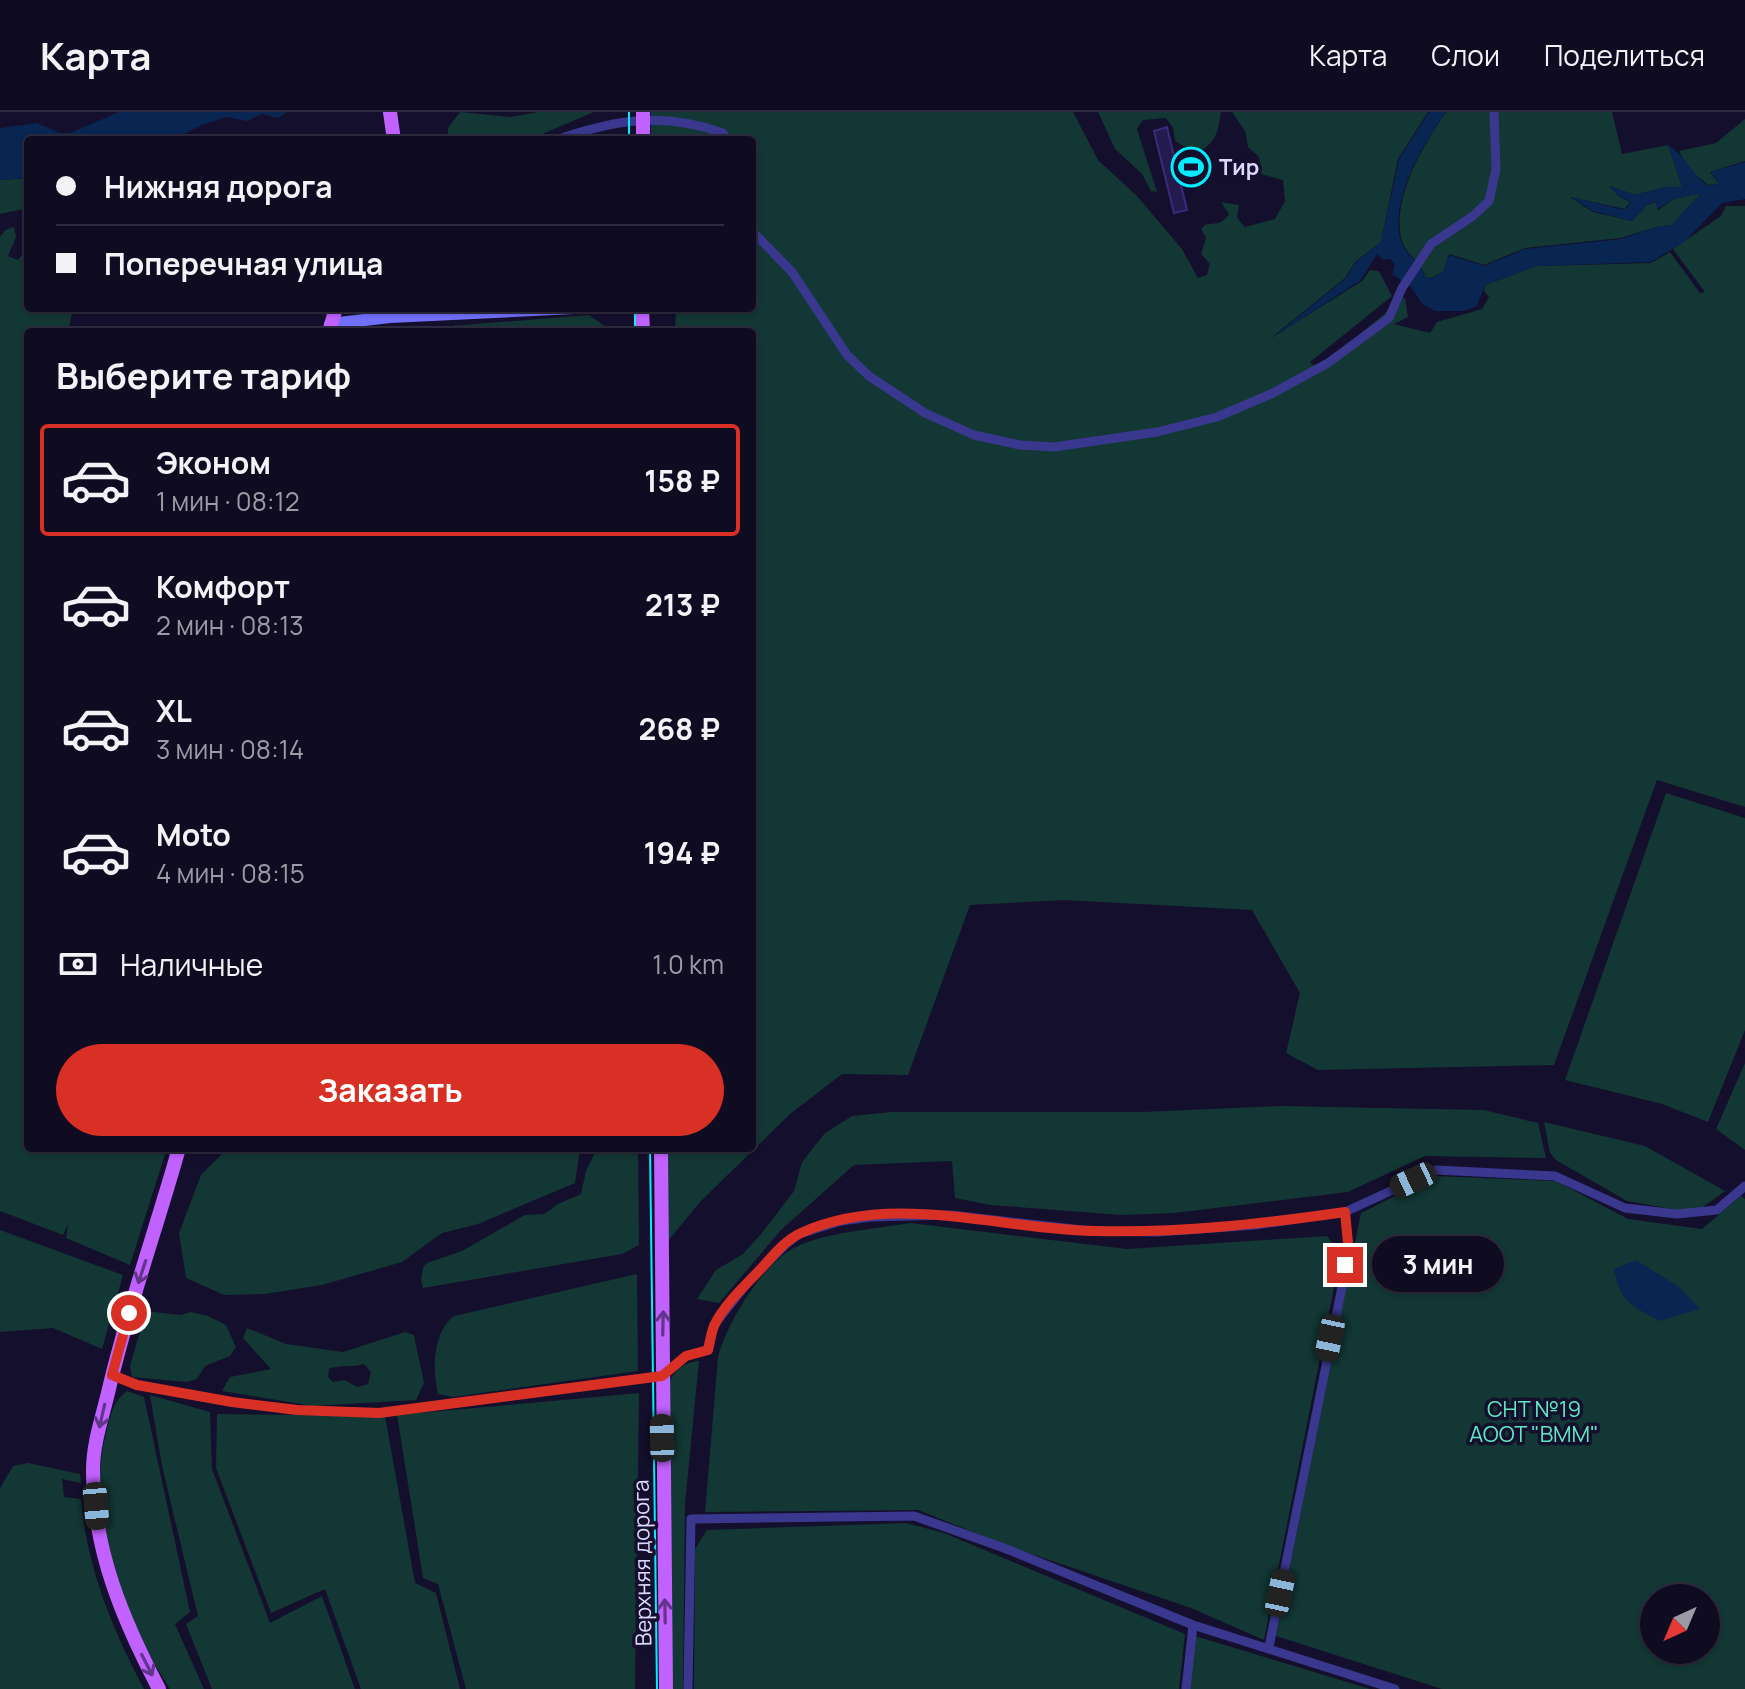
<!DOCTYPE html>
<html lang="ru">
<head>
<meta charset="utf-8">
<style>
	body { margin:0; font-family:Manrope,sans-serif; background:#18142a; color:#f1f3f6; height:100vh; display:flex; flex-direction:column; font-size:30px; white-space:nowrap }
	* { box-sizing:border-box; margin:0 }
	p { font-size:26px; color:#9b9ba5 }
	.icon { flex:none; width:44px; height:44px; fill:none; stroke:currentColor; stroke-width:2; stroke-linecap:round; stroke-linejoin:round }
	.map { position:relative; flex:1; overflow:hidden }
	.drawer { position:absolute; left:24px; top:216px; width:732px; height:824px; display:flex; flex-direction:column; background:#0f0b21; border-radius:8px; box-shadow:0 2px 6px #0004,0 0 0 2px #2f2b3f }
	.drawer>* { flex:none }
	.guide { position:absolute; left:24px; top:24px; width:732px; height:176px; border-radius:8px; box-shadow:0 2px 6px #0004,0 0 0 2px #2f2b3f; display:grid; align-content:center; height:176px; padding:0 32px; background:#0f0b21 }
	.needle { width:52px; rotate:224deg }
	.fabs { position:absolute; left:1640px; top:1472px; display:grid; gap:16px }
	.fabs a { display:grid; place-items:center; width:80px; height:80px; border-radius:50%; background:#0f0b21; box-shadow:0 2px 6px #0004,0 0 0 2px #2f2b3f; font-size:40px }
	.end { position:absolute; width:36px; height:36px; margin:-18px; border:10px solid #d93025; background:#fff; box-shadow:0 0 0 4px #fff }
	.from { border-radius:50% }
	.bubble { position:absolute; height:56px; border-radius:28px; background:#0f0b21; box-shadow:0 2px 6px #0004,0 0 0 2px #2f2b3f; font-size:26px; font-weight:700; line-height:56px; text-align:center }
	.car { position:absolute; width:24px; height:48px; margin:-24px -12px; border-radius:10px; box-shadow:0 0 6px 2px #0007; background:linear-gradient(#222 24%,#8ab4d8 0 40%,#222 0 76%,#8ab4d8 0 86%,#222 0) }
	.guide b { display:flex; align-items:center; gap:28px; height:76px; font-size:30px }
	.guide b+b { border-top:2px solid #2f2b3f }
	.guide i { width:20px; height:20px; background:#f1f3f6 }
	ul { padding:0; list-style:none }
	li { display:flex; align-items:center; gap:24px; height:112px; margin:0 16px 12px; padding:0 16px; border:4px solid transparent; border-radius:8px }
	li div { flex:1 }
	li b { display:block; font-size:30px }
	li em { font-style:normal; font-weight:700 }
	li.selected { border-color:#d93025 }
	li>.icon { width:72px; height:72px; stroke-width:1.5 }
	h2 { padding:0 32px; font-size:36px; line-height:96px }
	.pay { display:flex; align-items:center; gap:20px; height:88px; padding:0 32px; font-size:30px }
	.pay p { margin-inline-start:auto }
	.primary-button { display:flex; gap:16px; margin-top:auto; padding:16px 32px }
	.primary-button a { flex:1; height:92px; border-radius:48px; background:#d93025; color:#fff; font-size:32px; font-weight:700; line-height:92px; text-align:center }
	header { display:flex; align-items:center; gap:48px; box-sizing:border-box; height:112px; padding:0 40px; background:#0f0b21; border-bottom:2px solid #2f2b3f }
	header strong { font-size:38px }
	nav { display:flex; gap:44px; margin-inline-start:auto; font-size:28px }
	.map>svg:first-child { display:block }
</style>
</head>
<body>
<header>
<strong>Карта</strong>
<nav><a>Карта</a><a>Слои</a><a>Поделиться</a></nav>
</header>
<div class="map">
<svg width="1745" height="1577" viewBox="0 0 1745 1577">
	<rect width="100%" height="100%" fill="#140f2c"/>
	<path fill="#123734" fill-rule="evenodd" d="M 460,0 L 511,5 L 538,0 L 594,0 L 528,28 L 448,28 L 448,16 Z
		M 651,0 L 1073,0 L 1098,48 L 1137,84 L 1182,137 L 1198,166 L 1207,163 L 1210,152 L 1201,142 L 1206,126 L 1201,117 L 1205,113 C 1217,110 1221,114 1229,102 L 1221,90 L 1239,93 L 1237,106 L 1245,115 L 1275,107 L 1285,89 L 1283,68 L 1261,62 L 1259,45 L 1248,35 L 1245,19 L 1232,0 L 1428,0 L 1398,47 L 1381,130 L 1355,150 L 1345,166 L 1271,226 L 1362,169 L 1370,158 L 1379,159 L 1392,184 L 1310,250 L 1317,257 L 1405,185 L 1408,205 L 1394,212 L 1430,221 L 1437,210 L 1482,197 L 1489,185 L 1484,179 L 1485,173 L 1537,154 L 1651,151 L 1670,140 L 1700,181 L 1705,180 L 1673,137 L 1721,104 L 1726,94 L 1745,94 L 1745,695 L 1657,668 L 1554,953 L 1318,958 L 1286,941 L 1300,881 L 1252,798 L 1064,788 L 970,793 L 908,963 L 842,962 L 790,1002 L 700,1090 L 664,1134 L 663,1036 L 752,1036 L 752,220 L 675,220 L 676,196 L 752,196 L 752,28 L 651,28 Z
		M 1098,0 L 1221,0 C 1218,20 1216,32 1196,41 L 1175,29 L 1173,16 L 1166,6 L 1143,8 L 1137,17 L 1157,80 L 1151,79 L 1142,62 L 1115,37 Z
		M 1446,0 L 1612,0 L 1622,42 L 1668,33 L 1682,75 L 1666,75 L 1635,83 L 1609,74 L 1620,85 L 1630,90 L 1625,97 L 1570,85 L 1593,100 L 1632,109 L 1646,94 L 1656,90 L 1658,98 L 1674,87 L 1701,81 L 1672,113 L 1656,115 L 1621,126 L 1525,136 L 1484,153 L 1449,142 L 1443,160 L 1432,166 L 1426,165 C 1421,151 1406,142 1402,129 C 1390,88 1424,32 1446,0 Z
		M 1745,7 L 1745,49 L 1710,60 L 1719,72 L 1708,73 L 1689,57 L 1679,39 L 1716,31 Z
		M 28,66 L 28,96 L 0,102 L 0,68 Z
		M 14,115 L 16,125 L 8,144 L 18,148 L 28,134 L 28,196 L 73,196 L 68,220 L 28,220 L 28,1036 L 167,1036 L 130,1153 L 66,1126 L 68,1112 L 63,1123 L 0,1099 L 0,125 L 5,118 Z
		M 589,203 L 613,220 L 374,220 Z
		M 1666,681 L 1745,706 L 1745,918 L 1708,1010 L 1662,992 L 1565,968 Z
		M 1745,951 L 1745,1038 L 1716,1017 Z
		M 1280,994 L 1484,998 L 1538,1011 L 1546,1046 L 1425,1044 L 1348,1080 L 1174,1101 L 1122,1103 L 990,1093 L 955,1086 L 952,1049 L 854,1053 L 781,1118 L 719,1191 L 697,1187 L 716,1158 L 743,1142 L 761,1122 L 794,1079 L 802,1050 L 825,1021 L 852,1004 L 892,1000 L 1143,1000 Z
		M 1544,1010 L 1645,1034 L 1725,1079 L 1699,1098 L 1689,1100 L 1627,1089 L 1556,1048 L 1550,1041 Z
		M 228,1036 L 580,1036 L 575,1071 L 478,1112 L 442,1121 L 402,1150 L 322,1173 L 265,1182 L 224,1183 L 186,1166 L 179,1121 L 201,1063 Z
		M 597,1036 L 638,1036 L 639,1133 L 622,1142 L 423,1176 L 421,1168 L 423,1155 L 427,1151 L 462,1139 L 525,1103 L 544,1102 L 558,1092 L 581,1082 L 586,1059 Z
		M 1434,1064 L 1556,1069 L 1628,1107 L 1702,1117 L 1741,1084 L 1745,1087 L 1745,1577 L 1442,1577 L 1276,1524 L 1361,1101 ZM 1654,1486 L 1706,1486 L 1706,1538 L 1654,1538 Z
		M 910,1111 L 1127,1137 L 1327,1124 L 1341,1141 L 1264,1528 L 1191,1496 L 1008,1434 L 918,1398 L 705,1400 L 718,1245 C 727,1210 765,1147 800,1133 C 834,1119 875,1117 910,1111 Z
		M 0,1118 L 123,1163 L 102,1237 L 53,1216 L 0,1220 Z
		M 637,1162 L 638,1259 L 453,1285 L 438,1282 C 432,1257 433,1220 454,1204 Z
		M 146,1199 L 180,1203 L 191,1200 L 208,1204 L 226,1213 L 236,1235 L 230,1244 L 205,1254 L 197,1267 L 187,1270 L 132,1265 L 130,1254 Z
		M 247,1216 L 286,1232 L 343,1240 L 405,1220 L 414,1223 L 424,1271 L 416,1288 L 313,1294 L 222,1279 L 230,1265 L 271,1257 L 243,1226 ZM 364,1252 L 371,1260 L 368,1272 L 357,1275 L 345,1268 L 333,1270 L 328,1265 L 329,1257 C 341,1252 352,1256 364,1252 Z
		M 699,1249 L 685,1392 L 683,1577 L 672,1577 L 669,1271 C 674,1258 684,1250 699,1249 Z
		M 127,1279 L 144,1285 L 190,1500 L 175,1512 L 204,1577 L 170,1577 C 124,1505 84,1408 106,1321 C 111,1303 112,1291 127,1279 Z
		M 639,1281 L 635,1577 L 466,1577 L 438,1472 L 423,1466 L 397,1303 Z
		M 150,1283 L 210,1300 L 212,1357 L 270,1511 L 322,1484 L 355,1577 L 212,1577 L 186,1512 L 198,1504 L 162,1354 Z
		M 217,1302 L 385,1304 L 415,1471 L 436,1481 L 460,1577 L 361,1577 L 325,1477 L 271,1501 L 216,1356 Z
		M 28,1351 L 80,1362 L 81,1371 L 62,1367 L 64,1385 L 81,1387 C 87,1456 112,1516 144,1577 L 0,1577 L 0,1376 L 13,1354 Z
		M 906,1411 L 944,1421 L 1185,1522 L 1179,1577 L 694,1577 L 695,1437 L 707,1418 Z
		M 1195,1524 L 1370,1577 L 1189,1577 Z"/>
	<path fill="#092551" d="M 119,0 L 287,0 L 278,6 L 262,2 L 247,9 L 227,5 L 202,13 L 172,28 L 28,28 L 28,66 L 0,68 L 0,16 L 37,11 L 60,21 L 70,21 Z
		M 1429,0 L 1446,0 C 1423,32 1389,89 1401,129 C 1406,143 1420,151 1426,165 L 1432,167 L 1443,160 L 1449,143 L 1484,154 L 1525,137 L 1621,127 L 1656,115 L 1672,113 L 1701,81 L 1674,87 L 1657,97 L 1656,89 L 1646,94 L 1632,109 L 1593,99 L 1571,85 L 1625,98 L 1631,90 L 1620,85 L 1610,74 L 1635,83 L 1666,75 L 1682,75 L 1668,33 C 1685,43 1691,62 1708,74 L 1719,72 L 1711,60 L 1745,50 L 1745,87 L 1722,91 L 1684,130 L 1651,150 L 1537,154 L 1485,173 L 1477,194 L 1464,199 L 1435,199 L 1422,192 L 1411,175 L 1392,162 L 1395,152 L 1390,147 L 1383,148 L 1377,142 L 1361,168 L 1272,226 L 1346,166 L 1355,151 L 1381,130 L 1399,47 Z
		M 1636,1148 L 1679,1175 L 1700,1197 L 1660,1209 C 1632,1194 1620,1190 1614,1157 Z"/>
	<path fill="#241a4e" stroke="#392b7c" stroke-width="2" d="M 1167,15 L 1187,98 L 1174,101 L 1154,19 Z"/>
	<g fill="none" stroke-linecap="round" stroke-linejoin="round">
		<path stroke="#39388e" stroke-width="9" d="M 556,28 C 616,7 663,0 723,21 L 726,28
			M 752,119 L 792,160 L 847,243 L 869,264 L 925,301 L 974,323 L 1020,333 L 1054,335 L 1157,320 L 1217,305 L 1271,282 L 1328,251 L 1389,206 L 1402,176 L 1431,132 L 1473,104 L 1489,89 L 1496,57 L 1494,0
			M 112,1263 L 137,1273 L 232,1290 L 297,1298 L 380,1301 L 662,1264 L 686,1244 L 708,1238 L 714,1213 L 749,1169 L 785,1133 L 799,1122 L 841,1109 L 871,1105 L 951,1103 L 1091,1119 L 1158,1120 L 1255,1113 L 1345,1100 L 1436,1058 L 1555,1064 L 1625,1096 L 1677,1102 L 1717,1098 L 1745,1074
			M 1269,1535 L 1342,1175 L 1348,1131 L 1345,1100
			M 688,1577 L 691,1407 L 914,1404 L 1004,1436 L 1193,1513 L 1395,1577
			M 1186,1577 L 1193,1513"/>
		<path stroke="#7271ff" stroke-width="12" d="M 330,212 L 390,205 L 574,196"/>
		<path stroke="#c161ff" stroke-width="14" d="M 390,0 L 394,28
			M 643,0 L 643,28
			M 642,196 L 643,220
			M 329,220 L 336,196
			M 661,1036 L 666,1577
			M 159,1577 C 123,1508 93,1438 93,1358 C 93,1332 102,1306 108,1281 C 127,1198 156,1118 179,1036"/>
		<path stroke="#06ecff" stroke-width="2" d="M 629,0 L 629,28
			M 635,196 L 635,220
			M 650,1036 L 657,1577"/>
	</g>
	<defs><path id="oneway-shaft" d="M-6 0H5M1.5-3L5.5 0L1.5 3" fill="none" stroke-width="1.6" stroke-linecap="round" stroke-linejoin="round" transform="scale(2)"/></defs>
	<g stroke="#62348b">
		<use href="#oneway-shaft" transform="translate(142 1160) rotate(108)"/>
		<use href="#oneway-shaft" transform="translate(663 1211) rotate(-89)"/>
		<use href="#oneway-shaft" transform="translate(102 1304) rotate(103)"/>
		<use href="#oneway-shaft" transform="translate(665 1499) rotate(-91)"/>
		<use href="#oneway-shaft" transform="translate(147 1553) rotate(63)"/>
	</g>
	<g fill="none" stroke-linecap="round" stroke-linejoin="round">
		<path stroke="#d93025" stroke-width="10" d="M 129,1201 L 112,1263 L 137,1273 L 232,1290 L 297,1298 L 379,1301 L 662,1264 L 686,1244 L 708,1238 C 710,1230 711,1221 714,1214 C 722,1196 742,1176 756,1162 C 769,1149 783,1129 801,1121 C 893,1079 1001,1118 1096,1119 C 1180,1121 1262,1112 1345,1100 L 1348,1131 L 1345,1153"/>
	</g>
	<defs>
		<symbol id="stadium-ring" viewBox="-11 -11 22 22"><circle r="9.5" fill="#140f2c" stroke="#06ecff" stroke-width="1.5"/><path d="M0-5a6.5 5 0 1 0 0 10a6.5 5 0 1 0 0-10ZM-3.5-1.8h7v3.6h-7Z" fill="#06ecff"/></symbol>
	</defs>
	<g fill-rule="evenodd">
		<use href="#stadium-ring" x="1169" y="33" width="44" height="44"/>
	</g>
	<g text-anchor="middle" stroke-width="7" stroke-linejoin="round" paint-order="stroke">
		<g font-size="22" font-weight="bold" fill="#dedaff" stroke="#140f2c" text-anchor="start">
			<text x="1219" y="63">Тир</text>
		</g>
		<g font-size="22" fill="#5ee8c2" stroke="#140f2c">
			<text x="1534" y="1305">СНТ №19<tspan x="1534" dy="25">АООТ "ВММ"</tspan></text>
		</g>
		<g font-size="22" fill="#dedaff" stroke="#140f2c">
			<text transform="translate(642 1451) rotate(-91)" y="8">Верхняя дорога</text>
		</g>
	</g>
</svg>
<div class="fabs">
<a><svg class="needle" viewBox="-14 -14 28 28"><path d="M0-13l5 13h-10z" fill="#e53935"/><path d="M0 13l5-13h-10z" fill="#9b9ba5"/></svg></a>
</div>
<i class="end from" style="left:129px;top:1201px"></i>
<i class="end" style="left:1345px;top:1153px"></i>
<div class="bubble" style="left:1372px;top:1124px;width:132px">3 мин</div>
<i class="car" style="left:1413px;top:1068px;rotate:245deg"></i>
<i class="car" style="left:1330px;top:1226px;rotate:192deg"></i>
<i class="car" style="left:662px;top:1326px;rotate:359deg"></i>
<i class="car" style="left:96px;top:1394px;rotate:175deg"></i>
<i class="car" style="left:1280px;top:1481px;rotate:12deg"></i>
<div class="guide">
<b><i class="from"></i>Нижняя дорога</b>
<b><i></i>Поперечная улица</b>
</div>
<section class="drawer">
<h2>Выберите тариф</h2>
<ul>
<li class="selected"><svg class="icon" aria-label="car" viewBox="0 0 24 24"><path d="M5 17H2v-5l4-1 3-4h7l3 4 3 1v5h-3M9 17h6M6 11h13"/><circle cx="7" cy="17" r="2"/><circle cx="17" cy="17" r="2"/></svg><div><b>Эконом</b><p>1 мин · 08:12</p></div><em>158 ₽</em></li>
<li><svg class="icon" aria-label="car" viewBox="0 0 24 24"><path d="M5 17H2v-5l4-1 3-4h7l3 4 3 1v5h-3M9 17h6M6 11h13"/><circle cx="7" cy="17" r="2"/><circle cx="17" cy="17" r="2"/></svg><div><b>Комфорт</b><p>2 мин · 08:13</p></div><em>213 ₽</em></li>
<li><svg class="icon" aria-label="car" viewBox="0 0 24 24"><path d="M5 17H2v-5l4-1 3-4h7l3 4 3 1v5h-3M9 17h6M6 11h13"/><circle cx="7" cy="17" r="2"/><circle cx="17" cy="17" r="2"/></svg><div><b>XL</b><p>3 мин · 08:14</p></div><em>268 ₽</em></li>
<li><svg class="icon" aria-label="car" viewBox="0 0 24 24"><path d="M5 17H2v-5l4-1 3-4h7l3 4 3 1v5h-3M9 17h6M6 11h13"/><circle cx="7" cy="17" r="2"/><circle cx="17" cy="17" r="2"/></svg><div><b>Moto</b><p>4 мин · 08:15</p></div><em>194 ₽</em></li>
</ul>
<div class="pay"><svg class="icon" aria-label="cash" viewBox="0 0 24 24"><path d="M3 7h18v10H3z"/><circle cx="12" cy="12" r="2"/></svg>Наличные<p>1.0 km</p></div>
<div class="primary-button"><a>Заказать</a></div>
</section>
</div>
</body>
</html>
